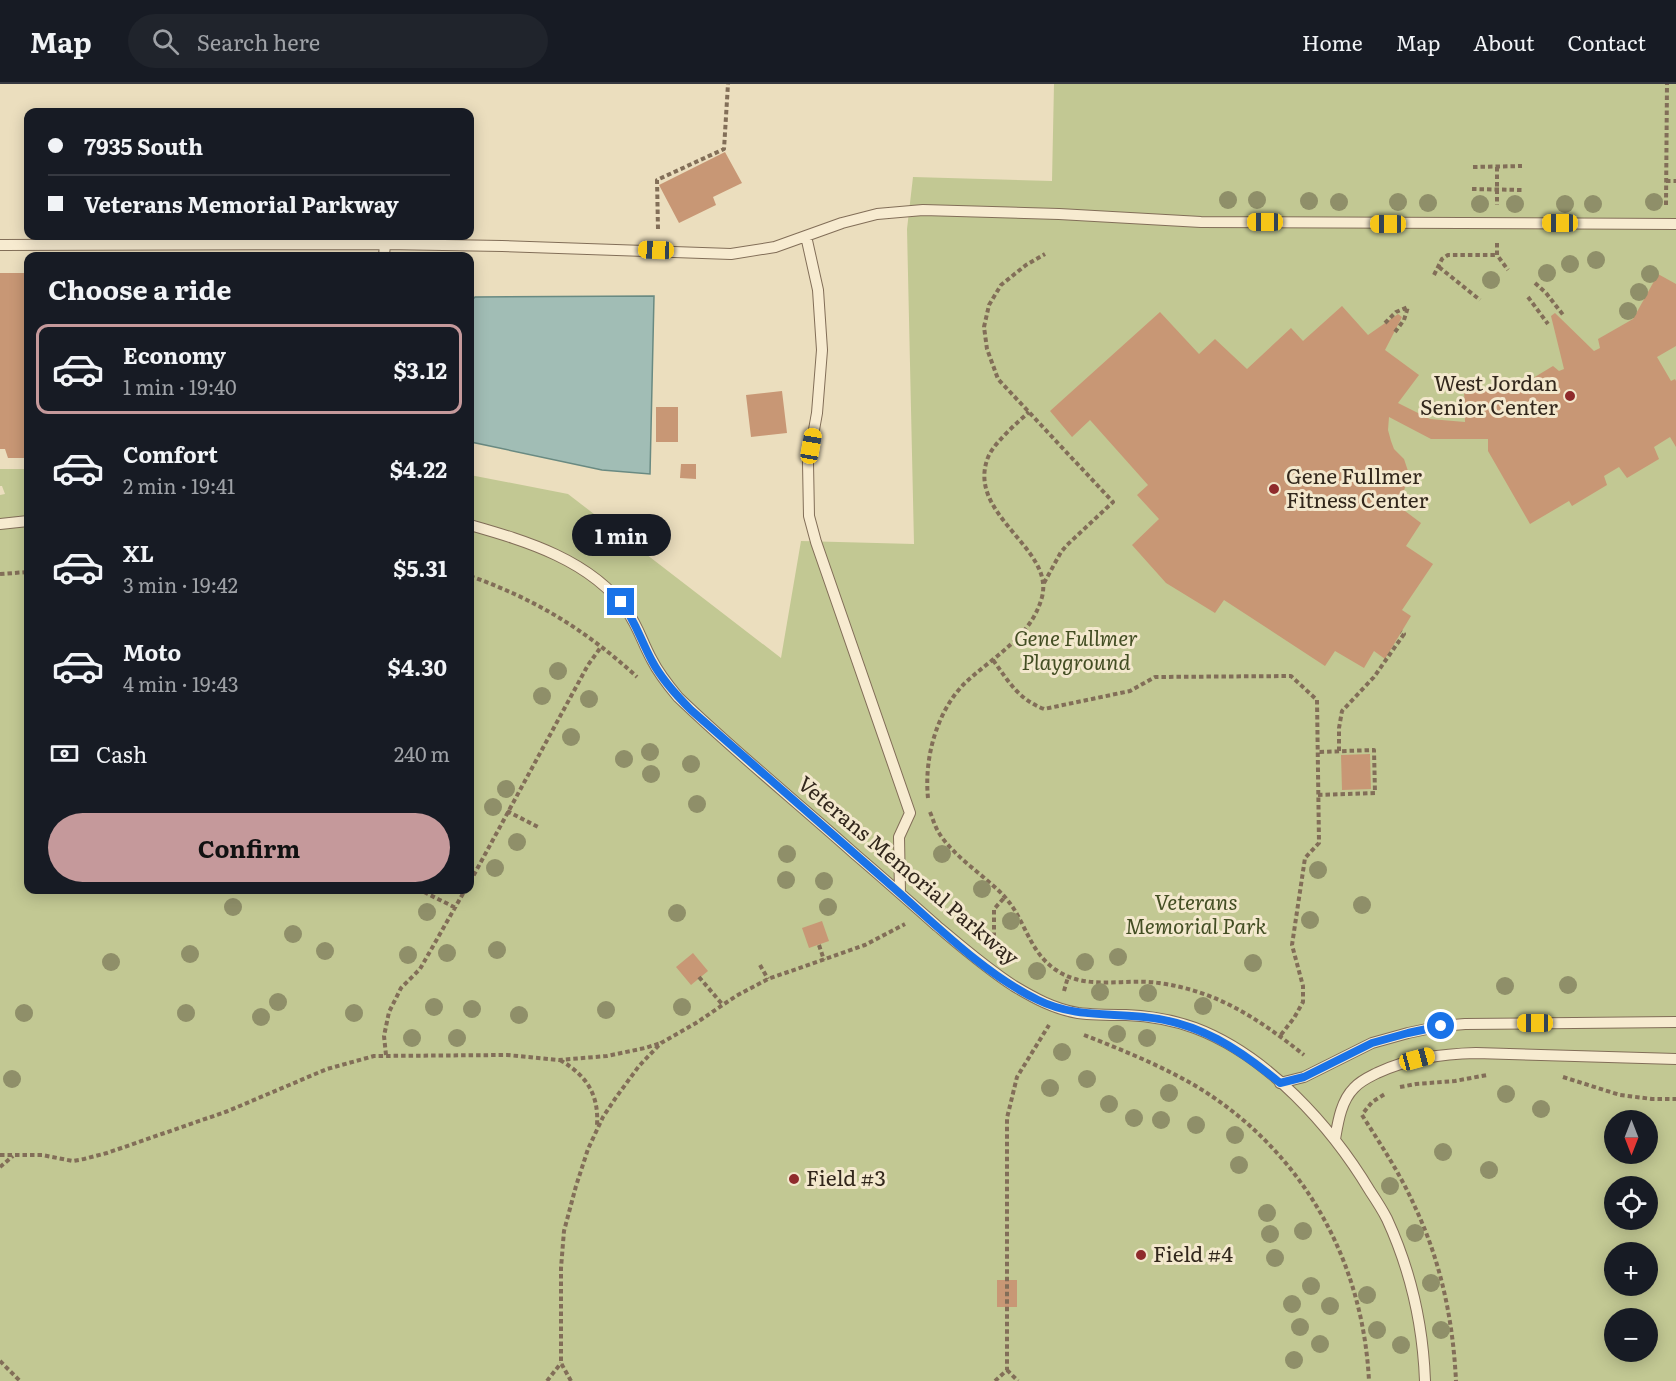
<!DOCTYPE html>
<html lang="en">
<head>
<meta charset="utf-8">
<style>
	body { margin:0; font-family:Literata,serif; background:#20242c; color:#f1f3f6; height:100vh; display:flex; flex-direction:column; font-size:22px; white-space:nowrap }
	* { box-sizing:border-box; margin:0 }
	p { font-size:20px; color:#9ea1a6 }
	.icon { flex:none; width:33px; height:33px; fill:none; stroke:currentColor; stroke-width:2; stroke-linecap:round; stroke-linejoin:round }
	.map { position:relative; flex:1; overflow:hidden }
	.drawer { position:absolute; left:24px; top:168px; width:450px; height:642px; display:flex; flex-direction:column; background:#171b24; border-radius:12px; box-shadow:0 3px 15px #0003 }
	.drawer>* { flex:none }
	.top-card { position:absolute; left:24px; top:24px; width:450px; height:132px; border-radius:12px; box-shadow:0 3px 15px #0003; display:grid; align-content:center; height:132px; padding:0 24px; background:#171b24 }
	.needle { width:39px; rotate:180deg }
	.buttons { position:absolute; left:1604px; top:1026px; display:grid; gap:12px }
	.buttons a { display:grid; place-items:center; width:54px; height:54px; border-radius:50%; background:#171b24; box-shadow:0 3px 15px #0003; font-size:30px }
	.end { position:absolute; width:27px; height:27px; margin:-14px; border:8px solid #1a73e8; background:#fff; box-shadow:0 0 0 3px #fff }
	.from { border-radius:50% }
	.bubble { position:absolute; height:42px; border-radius:21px; background:#171b24; box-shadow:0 3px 15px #0003; font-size:20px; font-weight:700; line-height:42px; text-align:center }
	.car { position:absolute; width:18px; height:36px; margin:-18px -9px; border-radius:8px; box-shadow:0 0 4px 2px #0007; background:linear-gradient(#f5c518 24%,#345 0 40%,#f5c518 0 76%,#345 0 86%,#f5c518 0) }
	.top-card b { display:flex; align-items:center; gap:21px; height:57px; font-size:22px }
	.top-card b+b { border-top:2px solid #363941 }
	.top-card i { width:15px; height:15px; background:#f1f3f6 }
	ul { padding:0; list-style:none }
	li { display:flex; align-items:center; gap:18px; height:90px; margin:0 12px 9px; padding:0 12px; border:3px solid transparent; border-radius:12px }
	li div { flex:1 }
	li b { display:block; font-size:22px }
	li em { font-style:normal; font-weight:700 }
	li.selected { border-color:#c5999b }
	li>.icon { width:54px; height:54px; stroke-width:1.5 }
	h2 { padding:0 24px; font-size:27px; line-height:72px }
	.pay { display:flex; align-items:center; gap:15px; height:66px; padding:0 24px; font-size:22px }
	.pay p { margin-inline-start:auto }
	.cta { display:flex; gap:12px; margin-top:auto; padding:12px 24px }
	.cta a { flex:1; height:69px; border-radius:36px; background:#c5999b; color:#111; font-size:24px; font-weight:700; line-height:69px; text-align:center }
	header { display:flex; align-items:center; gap:36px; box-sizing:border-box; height:84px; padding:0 30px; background:#171b24; border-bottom:2px solid #363941 }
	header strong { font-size:28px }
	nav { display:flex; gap:33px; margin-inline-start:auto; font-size:21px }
	.search { width:420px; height:54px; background:#20242c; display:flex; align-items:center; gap:15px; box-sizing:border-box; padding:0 21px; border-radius:33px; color:#9ea1a6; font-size:22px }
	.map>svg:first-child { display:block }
</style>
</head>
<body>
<header>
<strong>Map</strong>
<div class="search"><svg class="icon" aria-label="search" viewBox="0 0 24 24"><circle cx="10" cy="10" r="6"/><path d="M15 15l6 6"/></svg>Search here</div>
<nav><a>Home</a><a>Map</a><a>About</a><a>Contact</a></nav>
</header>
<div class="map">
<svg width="1676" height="1297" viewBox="0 0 1676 1297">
	<rect width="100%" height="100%" fill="#ebdebe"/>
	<path fill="#c2c893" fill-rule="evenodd" d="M 1054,0 L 1676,0 L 1676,1297 L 0,1297 L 0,411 L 5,410 L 2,402 L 0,402 L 0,385 L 28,385 L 28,806 L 470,806 L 470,391 L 568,410 L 781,574 L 801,457 L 914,460 L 907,145 L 913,93 L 1052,97 ZM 1614,1036 L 1647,1036 L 1647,1070 L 1614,1070 ZM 1614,1102 L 1647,1102 L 1647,1136 L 1614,1136 ZM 1614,1168 L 1647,1168 L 1647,1202 L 1614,1202 ZM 1614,1234 L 1647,1234 L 1647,1268 L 1614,1268 Z"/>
	<path fill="#a1bdb5" stroke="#698a82" stroke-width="1.5" d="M 654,212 L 650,390 L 602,386 L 471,358 L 470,356 L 470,218 L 475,213 Z"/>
	<path fill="#c89775" d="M 725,68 L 742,99 L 713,113 L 716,121 L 679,139 L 659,101 Z
		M 0,189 L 28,189 L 28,374 L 8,374 L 5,365 L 0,365 Z
		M 1658,190 L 1676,200 L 1676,262 L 1657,273 L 1671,297 L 1675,295 L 1676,297 L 1676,363 L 1670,353 L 1654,363 L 1659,375 L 1627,394 L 1619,383 L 1604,392 L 1607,401 L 1572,422 L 1569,417 L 1530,440 L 1488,367 L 1488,355 L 1431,355 L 1389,333 L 1388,346 L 1391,357 L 1394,365 L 1404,375 L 1408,387 L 1406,401 L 1399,420 L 1401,424 L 1421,439 L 1406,462 L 1433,480 L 1402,526 L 1411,532 L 1385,575 L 1374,567 L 1364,584 L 1335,567 L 1325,582 L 1224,516 L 1215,529 L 1166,499 L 1132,461 L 1159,435 L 1137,411 L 1148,401 L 1090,336 L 1072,353 L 1050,327 L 1160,228 L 1199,270 L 1215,255 L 1247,285 L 1291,244 L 1303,257 L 1342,222 L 1368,251 L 1398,230 L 1402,233 L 1385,266 L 1419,291 L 1398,319 L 1430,335 L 1465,338 L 1464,303 L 1515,305 L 1553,282 L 1559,287 L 1564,285 L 1551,232 L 1555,229 L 1594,267 L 1600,264 L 1598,255 L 1633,235 Z
		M 782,307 L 787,349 L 751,353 L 746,311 Z
		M 656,323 L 678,323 L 678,358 L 656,358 Z
		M 681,380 L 696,380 L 696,395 L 680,394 Z
		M 1370,670 L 1371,705 L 1342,706 L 1341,671 Z
		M 822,837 L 829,857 L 809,864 L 802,844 Z
		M 693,869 L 708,887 L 691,901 L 676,883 Z
		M 997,1196 L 1017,1196 L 1017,1223 L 997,1223 Z"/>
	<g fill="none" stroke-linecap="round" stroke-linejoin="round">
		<defs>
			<path id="service" d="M 806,152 L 818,206 L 822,266 L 817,329 L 808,379 L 809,432 L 816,458 L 910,729 L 899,753 L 900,809
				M 385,160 L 502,162 L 731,170 L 775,163 L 842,139 L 877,130 L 923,126 L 1059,130 L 1201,138 L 1676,140
				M 0,161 L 385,160 L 384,172
				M 0,440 L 28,437
				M 470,441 C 526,457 591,476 627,527 C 638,542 643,560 652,576 C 659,590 668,601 678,613 C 735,668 797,718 856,771 C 883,794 910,818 937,842 C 962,863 986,884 1014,902 C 1034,914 1054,925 1078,929 C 1094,931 1110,931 1126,931 C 1150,932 1173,936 1195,944 C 1267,971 1331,1042 1370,1107 C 1376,1116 1382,1125 1387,1135 C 1410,1185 1423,1242 1425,1297
				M 1280,999 L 1304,993 L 1372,959 L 1408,949 L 1441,942 L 1465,940 L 1676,938
				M 1335,1055 C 1338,1038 1341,1017 1354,1004 C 1360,997 1369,993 1377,989 C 1409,974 1442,970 1476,969 L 1676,975"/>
		</defs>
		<use href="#service" stroke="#826e58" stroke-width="12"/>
		<path stroke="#826e58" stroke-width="4" stroke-dasharray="4.5 3" stroke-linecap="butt" d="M 1473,83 L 1522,82
			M 1497,83 L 1497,121
			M 1666,97 L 1676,97
			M 1472,105 L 1522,106
			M 1666,121 L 1667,0
			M 658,145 L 657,96 L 724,65 L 728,0
			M 1497,159 L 1497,171 L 1508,186
			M 1439,183 L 1480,216
			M 1434,191 L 1442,175 L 1448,171 L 1497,171
			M 1535,199 L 1546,209 L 1564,232
			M 1528,213 L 1548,240
			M 1385,239 L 1396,228 L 1408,223
			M 1395,248 L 1404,236 L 1408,223
			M 0,490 L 28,488
			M 470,492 C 535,515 586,546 637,593
			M 1044,499 L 1061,468 L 1067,461 L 1113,418 L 998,295 L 987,265 L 984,243 L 989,221 L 1001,201 L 1026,181 L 1045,170
			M 993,576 C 1009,598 1018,615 1044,625 L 1130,607 L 1155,593 L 1291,592 L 1317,616 L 1319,759 L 1305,774 L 1292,861 L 1303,902 L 1303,918 L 1294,934 L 1280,952
			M 1339,667 L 1339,644 L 1342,627 L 1374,593 L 1404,550 L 1401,548
			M 1318,711 L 1375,709 L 1374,666 L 1318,668
			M 928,714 C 924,675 936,629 964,600 C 992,573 1031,554 1042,513 C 1055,463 963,430 989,371 C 997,356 1017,339 1029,328
			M 507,727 L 538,743
			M 930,728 C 933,735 935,743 939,749 C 954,773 984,791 1004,812 C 1026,836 1028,867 1056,886 C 1086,907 1125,894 1159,899 C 1217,907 1259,935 1304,971
			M 470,798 L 588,581 L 601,563
			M 424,808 L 456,824
			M 994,853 L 994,825 L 1005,813
			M 819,861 L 824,876
			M 760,881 L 768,895
			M 699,893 L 722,920
			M 1064,907 L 1068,893
			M 1084,951 C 1125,967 1167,984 1204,1007 C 1305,1072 1363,1178 1369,1297
			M 386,971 L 384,952 L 389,928 L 401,904 L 420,885 L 465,806
			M 560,976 C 586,991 599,1010 597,1041
			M 1563,993 L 1620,1011 L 1652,1015 L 1676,1015
			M 1400,1003 L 1416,1000 L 1455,997 L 1487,991
			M 1364,1028 L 1372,1018 L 1385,1010
			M 1362,1031 C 1381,1061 1401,1091 1415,1123 C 1441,1178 1453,1236 1456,1297
			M 0,1071 L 42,1071 L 73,1077 L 84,1075 L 107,1069 L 228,1027 L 327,985 L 374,972 L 507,971 L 559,976 L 607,972 L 645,964 L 661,959
			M 0,1083 L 13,1072
			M 0,1277 L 20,1297
			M 1007,1286 L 1018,1297
			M 547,1297 L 561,1279
			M 571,1297 L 561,1279 L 561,1184 L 564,1147 L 576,1102 L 588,1065 L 603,1033 L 617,1012 L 639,982 L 661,959 L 696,939 L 736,912 L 768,895 L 865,861 L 905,840
			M 995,1297 L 1007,1286 L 1007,1034 L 1017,993 L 1049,941"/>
		<use href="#service" stroke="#f7ebd0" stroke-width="10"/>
	</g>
	<g fill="#8f8f69">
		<circle cx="1228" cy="116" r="9"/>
		<circle cx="1257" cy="116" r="9"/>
		<circle cx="1309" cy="117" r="9"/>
		<circle cx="1339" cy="118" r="9"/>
		<circle cx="1398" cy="118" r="9"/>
		<circle cx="1654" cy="118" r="9"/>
		<circle cx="1428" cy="119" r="9"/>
		<circle cx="1480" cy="120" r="9"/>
		<circle cx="1515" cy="120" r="9"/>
		<circle cx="1565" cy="120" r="9"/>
		<circle cx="1593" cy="120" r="9"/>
		<circle cx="1596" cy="176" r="9"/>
		<circle cx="1570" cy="180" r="9"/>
		<circle cx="1547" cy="189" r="9"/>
		<circle cx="1650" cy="190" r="9"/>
		<circle cx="1491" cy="196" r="9"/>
		<circle cx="1639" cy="208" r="9"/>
		<circle cx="1628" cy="227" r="9"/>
		<circle cx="558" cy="587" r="9"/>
		<circle cx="542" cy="612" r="9"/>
		<circle cx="589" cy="615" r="9"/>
		<circle cx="571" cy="653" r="9"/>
		<circle cx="650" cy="668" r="9"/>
		<circle cx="624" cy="675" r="9"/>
		<circle cx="691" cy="680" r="9"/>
		<circle cx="651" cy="690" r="9"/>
		<circle cx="506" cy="705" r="9"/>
		<circle cx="697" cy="720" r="9"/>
		<circle cx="493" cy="723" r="9"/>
		<circle cx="517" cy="758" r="9"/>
		<circle cx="787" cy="770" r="9"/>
		<circle cx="942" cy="770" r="9"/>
		<circle cx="495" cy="784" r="9"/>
		<circle cx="1318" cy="786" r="9"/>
		<circle cx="786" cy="796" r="9"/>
		<circle cx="824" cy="797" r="9"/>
		<circle cx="982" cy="805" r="9"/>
		<circle cx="1362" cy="821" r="9"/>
		<circle cx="233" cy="823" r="9"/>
		<circle cx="828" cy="823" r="9"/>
		<circle cx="427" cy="828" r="9"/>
		<circle cx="677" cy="829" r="9"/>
		<circle cx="1310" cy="836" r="9"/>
		<circle cx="1011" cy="837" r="9"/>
		<circle cx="293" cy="850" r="9"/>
		<circle cx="497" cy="866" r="9"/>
		<circle cx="325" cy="867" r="9"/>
		<circle cx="447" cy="869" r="9"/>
		<circle cx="190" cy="870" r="9"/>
		<circle cx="408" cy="871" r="9"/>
		<circle cx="1118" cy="873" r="9"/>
		<circle cx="111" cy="878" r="9"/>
		<circle cx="1085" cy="878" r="9"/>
		<circle cx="1253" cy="879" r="9"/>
		<circle cx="1037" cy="887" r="9"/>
		<circle cx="1568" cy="901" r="9"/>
		<circle cx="1505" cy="902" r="9"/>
		<circle cx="1100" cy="908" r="9"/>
		<circle cx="1148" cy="909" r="9"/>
		<circle cx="278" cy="918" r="9"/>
		<circle cx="1203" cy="922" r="9"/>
		<circle cx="434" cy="923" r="9"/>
		<circle cx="682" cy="923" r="9"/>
		<circle cx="472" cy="925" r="9"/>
		<circle cx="606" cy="926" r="9"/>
		<circle cx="24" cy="929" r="9"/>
		<circle cx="186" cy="929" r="9"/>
		<circle cx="354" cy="929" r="9"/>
		<circle cx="519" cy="931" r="9"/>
		<circle cx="261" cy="933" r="9"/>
		<circle cx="1117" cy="950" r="9"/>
		<circle cx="412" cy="954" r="9"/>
		<circle cx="457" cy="954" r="9"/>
		<circle cx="1147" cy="954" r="9"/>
		<circle cx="1062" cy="968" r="9"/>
		<circle cx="12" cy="995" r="9"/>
		<circle cx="1087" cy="995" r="9"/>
		<circle cx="1050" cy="1004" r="9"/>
		<circle cx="1169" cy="1009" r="9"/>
		<circle cx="1506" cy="1010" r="9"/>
		<circle cx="1109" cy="1020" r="9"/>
		<circle cx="1541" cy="1025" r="9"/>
		<circle cx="1134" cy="1034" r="9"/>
		<circle cx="1161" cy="1036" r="9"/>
		<circle cx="1196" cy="1041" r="9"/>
		<circle cx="1235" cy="1051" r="9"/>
		<circle cx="1443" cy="1068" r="9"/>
		<circle cx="1239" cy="1081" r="9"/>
		<circle cx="1489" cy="1086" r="9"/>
		<circle cx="1390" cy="1102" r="9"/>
		<circle cx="1267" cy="1129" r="9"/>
		<circle cx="1303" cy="1147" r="9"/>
		<circle cx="1415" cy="1149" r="9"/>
		<circle cx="1270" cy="1150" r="9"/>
		<circle cx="1275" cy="1174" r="9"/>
		<circle cx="1431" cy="1199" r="9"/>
		<circle cx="1311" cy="1202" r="9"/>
		<circle cx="1367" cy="1211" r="9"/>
		<circle cx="1292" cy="1220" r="9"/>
		<circle cx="1330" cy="1222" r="9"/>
		<circle cx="1300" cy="1243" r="9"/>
		<circle cx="1377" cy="1246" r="9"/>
		<circle cx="1441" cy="1246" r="9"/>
		<circle cx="1320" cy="1260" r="9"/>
		<circle cx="1401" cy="1261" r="9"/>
		<circle cx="1294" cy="1276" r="9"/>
	</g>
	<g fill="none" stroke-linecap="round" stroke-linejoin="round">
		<path stroke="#1a73e8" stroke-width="8" d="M 621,518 C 635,536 641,557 652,577 C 662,596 676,611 691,626 C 759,685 827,745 895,805 C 938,843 986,891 1038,916 C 1072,933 1108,929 1144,933 C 1199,938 1239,965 1280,999 L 1304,993 L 1372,959 L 1408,949 L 1441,942"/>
	</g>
	<g fill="#8f2b2c" stroke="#f3e8cd" stroke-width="2">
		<circle cx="1570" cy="312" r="6"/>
		<circle cx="1274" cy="405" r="6"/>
		<circle cx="794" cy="1095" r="6"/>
		<circle cx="1141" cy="1171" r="6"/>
	</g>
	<g text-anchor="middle" stroke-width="6" stroke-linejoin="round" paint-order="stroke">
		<g font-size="21" fill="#32271c" stroke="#f3e8cd" text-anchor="start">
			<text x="1558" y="307" text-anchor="end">West Jordan<tspan x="1558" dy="24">Senior Center</tspan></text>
			<text x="1286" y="400">Gene Fullmer<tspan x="1286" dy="24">Fitness Center</tspan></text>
			<text x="806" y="1102">Field #3</text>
			<text x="1153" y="1178">Field #4</text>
		</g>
		<g font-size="21" font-style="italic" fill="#434e23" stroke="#f3e8cd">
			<text x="1076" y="562">Gene Fullmer<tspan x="1076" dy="24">Playground</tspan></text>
			<text x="1196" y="826">Veterans<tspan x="1196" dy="24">Memorial Park</tspan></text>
		</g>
		<g font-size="21" fill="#32271c" stroke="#f3e8cd">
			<text transform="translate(908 787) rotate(40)" y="7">Veterans Memorial Parkway</text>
		</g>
	</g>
</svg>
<div class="buttons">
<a><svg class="needle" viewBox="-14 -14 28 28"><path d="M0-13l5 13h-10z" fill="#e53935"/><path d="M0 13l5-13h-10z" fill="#9ea1a6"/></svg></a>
<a><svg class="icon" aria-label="locate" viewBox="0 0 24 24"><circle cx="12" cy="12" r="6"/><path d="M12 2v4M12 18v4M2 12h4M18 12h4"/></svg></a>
<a>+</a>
<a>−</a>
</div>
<i class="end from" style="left:1441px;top:942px"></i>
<i class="end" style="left:621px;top:518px"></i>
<div class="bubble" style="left:572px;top:430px;width:99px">1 min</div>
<i class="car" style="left:1265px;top:138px;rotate:270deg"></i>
<i class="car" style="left:1560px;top:139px;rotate:270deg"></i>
<i class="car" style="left:1388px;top:140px;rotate:270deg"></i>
<i class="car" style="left:656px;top:166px;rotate:272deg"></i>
<i class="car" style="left:811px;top:362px;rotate:10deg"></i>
<i class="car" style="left:1535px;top:939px;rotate:270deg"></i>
<i class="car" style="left:1417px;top:975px;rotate:75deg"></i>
<div class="top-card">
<b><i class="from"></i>7935 South</b>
<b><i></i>Veterans Memorial Parkway</b>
</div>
<section class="drawer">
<h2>Choose a ride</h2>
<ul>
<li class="selected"><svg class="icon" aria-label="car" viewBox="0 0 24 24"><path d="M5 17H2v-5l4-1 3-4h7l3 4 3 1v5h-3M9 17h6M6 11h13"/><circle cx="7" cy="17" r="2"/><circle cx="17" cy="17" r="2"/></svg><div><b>Economy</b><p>1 min · 19:40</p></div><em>$3.12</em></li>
<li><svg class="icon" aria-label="car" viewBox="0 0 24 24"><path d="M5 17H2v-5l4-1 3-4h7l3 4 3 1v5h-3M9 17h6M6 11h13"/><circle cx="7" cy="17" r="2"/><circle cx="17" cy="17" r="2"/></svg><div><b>Comfort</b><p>2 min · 19:41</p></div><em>$4.22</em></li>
<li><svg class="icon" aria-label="car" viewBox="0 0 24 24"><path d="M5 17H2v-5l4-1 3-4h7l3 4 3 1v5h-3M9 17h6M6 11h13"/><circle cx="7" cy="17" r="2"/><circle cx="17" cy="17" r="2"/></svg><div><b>XL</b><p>3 min · 19:42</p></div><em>$5.31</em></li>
<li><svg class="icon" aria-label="car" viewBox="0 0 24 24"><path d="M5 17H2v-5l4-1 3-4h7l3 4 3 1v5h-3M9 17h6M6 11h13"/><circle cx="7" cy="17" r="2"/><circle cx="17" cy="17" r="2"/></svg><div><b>Moto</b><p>4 min · 19:43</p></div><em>$4.30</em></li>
</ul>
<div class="pay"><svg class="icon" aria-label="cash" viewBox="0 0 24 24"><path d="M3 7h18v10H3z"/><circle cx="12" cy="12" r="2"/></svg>Cash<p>240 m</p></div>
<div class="cta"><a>Confirm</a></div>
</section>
</div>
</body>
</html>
